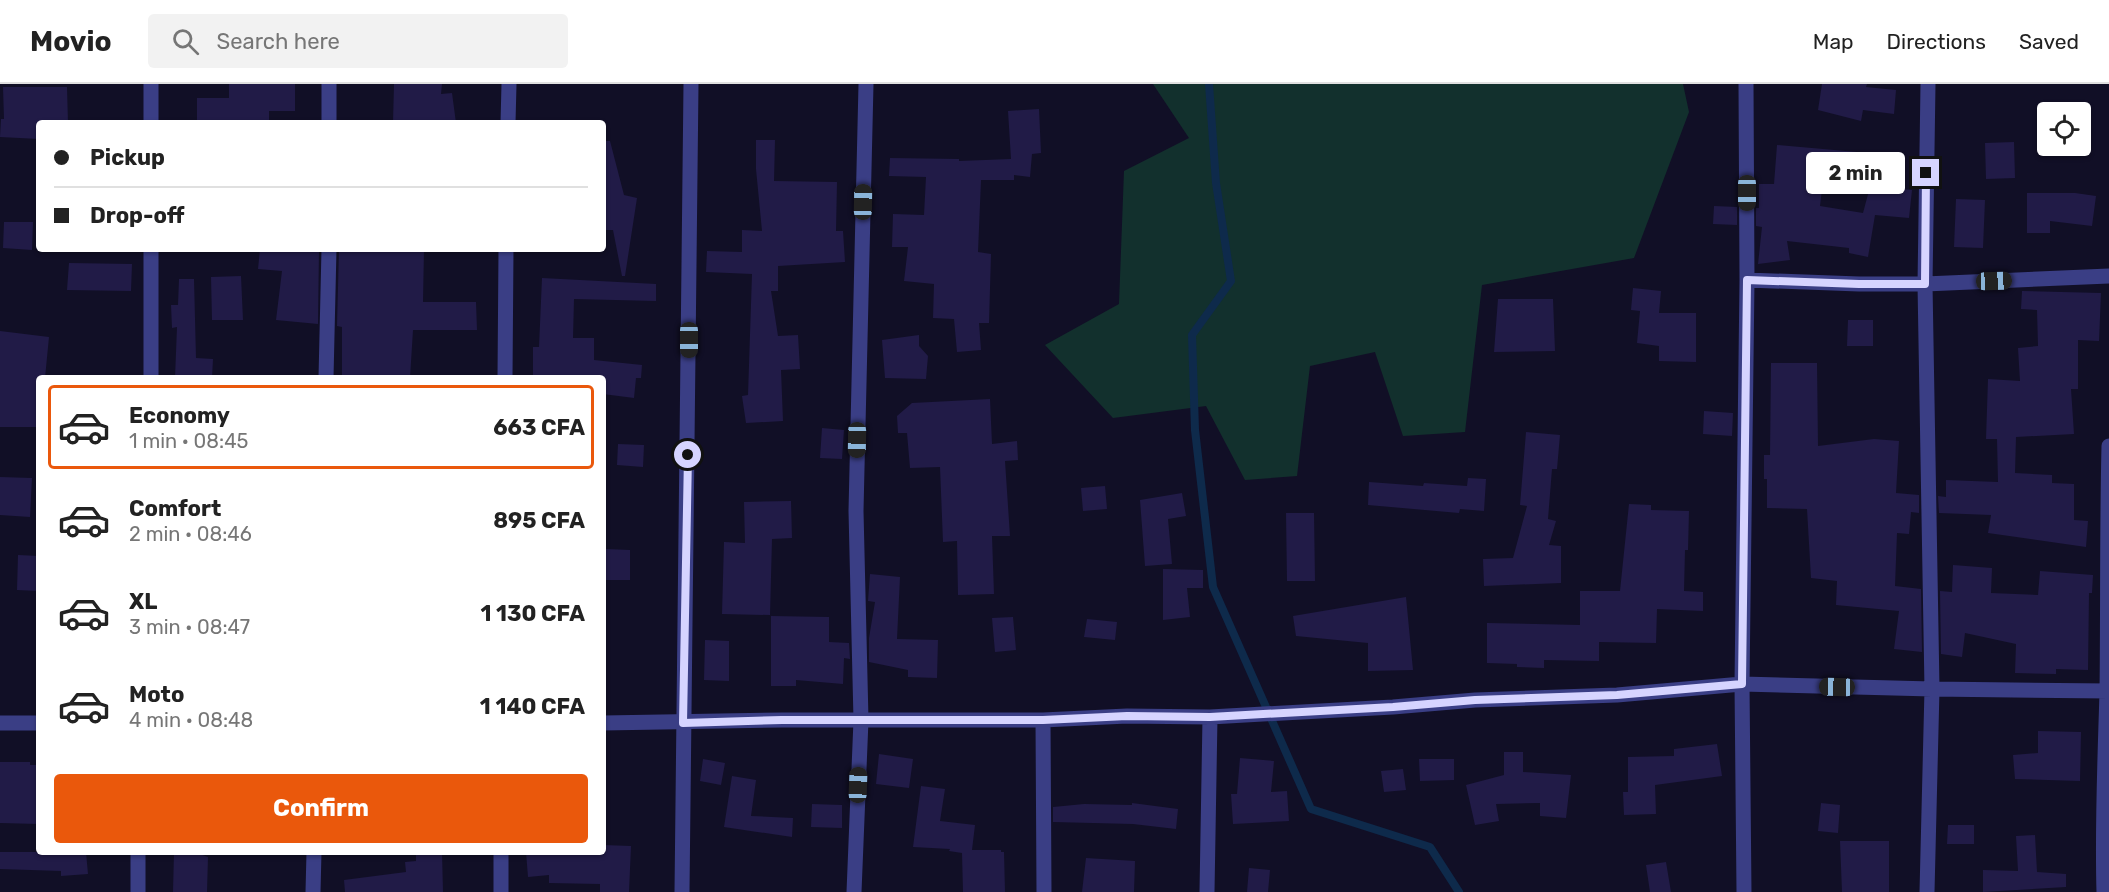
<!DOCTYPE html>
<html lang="en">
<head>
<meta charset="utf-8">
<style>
	body { margin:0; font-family:Rubik,sans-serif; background:#f2f2f2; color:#222; height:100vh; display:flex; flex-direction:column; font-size:22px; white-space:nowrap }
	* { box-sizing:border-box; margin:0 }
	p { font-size:20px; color:#767676 }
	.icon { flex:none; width:33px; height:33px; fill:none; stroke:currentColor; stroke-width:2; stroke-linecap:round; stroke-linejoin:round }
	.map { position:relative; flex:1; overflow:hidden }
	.side { position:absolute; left:36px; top:291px; width:570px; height:480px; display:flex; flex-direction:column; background:#fff; border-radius:6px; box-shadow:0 2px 4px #0004 }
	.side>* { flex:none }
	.top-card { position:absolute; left:36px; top:36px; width:570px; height:132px; border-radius:6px; box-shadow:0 2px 4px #0004; display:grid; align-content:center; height:132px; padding:0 18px; background:#fff }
	.controls { position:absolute; left:2037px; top:18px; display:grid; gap:12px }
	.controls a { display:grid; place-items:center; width:54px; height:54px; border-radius:6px; background:#fff; box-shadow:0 2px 4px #0004; font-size:30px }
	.end { position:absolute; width:27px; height:27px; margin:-14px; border:8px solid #d6d4ff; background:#111; box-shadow:0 0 0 3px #111 }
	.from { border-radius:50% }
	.bubble { position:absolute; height:42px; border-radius:6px; background:#fff; box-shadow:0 2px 4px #0004; font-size:20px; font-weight:700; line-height:42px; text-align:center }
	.car { position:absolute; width:18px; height:36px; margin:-18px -9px; border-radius:8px; box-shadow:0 0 4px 2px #0007; background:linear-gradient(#222 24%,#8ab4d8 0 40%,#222 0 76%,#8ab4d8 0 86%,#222 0) }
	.top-card b { display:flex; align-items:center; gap:21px; height:57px; font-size:22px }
	.top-card b+b { border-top:2px solid #e0e0e0 }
	.top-card i { width:15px; height:15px; background:#222 }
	ul { padding:10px 0 0; list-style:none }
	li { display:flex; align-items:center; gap:18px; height:84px; margin:0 12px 9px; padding:0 6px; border:3px solid transparent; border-radius:6px }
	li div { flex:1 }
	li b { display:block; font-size:22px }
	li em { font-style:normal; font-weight:700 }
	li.active { border-color:#ea580c }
	li>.icon { width:54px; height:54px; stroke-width:1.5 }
	.primary-button { display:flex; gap:12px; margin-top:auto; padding:12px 18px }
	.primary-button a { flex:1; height:69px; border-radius:6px; background:#ea580c; color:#fff; font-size:24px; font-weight:700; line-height:69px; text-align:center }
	header { display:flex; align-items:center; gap:36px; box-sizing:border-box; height:84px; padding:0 30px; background:#fff; border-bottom:2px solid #e0e0e0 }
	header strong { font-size:28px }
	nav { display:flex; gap:33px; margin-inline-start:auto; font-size:21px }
	.search { width:420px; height:54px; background:#f2f2f2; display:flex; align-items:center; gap:15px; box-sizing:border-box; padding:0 21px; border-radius:6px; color:#767676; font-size:22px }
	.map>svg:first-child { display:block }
</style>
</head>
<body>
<header>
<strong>Movio</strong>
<div class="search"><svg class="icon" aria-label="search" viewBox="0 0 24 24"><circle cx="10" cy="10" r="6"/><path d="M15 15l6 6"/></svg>Search here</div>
<nav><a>Map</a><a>Directions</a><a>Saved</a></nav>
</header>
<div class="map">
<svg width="2109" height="808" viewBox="0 0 2109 808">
	<rect width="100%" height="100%" fill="#110f26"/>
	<path fill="#12302d" d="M 1153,0 L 1683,0 L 1689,28 L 1634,174 L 1482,201 L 1465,348 L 1403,352 L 1375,268 L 1310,282 L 1297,392 L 1245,396 L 1206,322 L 1113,334 L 1045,261 L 1119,220 L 1124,87 L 1189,54 Z"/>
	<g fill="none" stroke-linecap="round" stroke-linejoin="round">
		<path stroke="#0e2a4b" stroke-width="8" d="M 1209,0 L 1216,99 L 1231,197 L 1192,251 L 1195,346 L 1213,503 L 1311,725 L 1430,763 L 1459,808"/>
	</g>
	<path fill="#211b47" d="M 229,0 L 295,0 L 295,27 L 269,27 L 269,39 L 197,39 L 197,14 L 229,14 Z
		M 394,0 L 442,0 L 441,10 L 452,9 L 456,39 L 393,39 Z
		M 1822,0 L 1867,0 L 1866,3 L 1896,6 L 1894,30 L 1863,26 L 1861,37 L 1818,26 Z
		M 3,3 L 67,3 L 68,39 L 39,39 L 39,55 L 0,53 L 1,35 L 4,35 Z
		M 1039,25 L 1041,69 L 1032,70 L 1030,93 L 1014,91 L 1014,96 L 981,96 L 978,168 L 991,170 L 989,239 L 979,239 L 981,266 L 957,268 L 954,235 L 933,234 L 934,200 L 904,197 L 908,163 L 892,163 L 893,130 L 924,131 L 926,93 L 889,92 L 890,74 L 959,75 L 959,77 L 1011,75 L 1008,27 Z
		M 756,56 L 775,56 L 774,97 L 837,98 L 836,147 L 843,147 L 845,178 L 778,182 L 778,207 L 771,207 L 778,252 L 798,251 L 800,285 L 781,286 L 783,337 L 746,339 L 742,312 L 748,311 L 752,190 L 706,188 L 707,167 L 742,168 L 742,146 L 762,147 L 756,85 Z
		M 603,57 L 610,57 L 624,111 L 637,114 L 625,192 L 622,192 L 613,146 L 603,146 Z
		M 2014,58 L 2015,94 L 1986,95 L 1985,59 Z
		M 1777,61 L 1868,69 L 1865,88 L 1825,80 L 1820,122 L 1863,129 L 1875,84 L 1893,88 L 1889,104 L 1912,106 L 1909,134 L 1875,131 L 1868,173 L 1849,169 L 1849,164 L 1787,157 L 1790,176 L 1758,180 L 1762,143 L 1756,142 L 1756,124 L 1759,124 L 1759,100 L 1774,100 Z
		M 2027,109 L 2075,109 L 2096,112 L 2092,142 L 2050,137 L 2050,149 L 2027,149 Z
		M 1956,115 L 1985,116 L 1983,164 L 1954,163 Z
		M 1714,122 L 1737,123 L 1737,141 L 1713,140 Z
		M 4,138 L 33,138 L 32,166 L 3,164 Z
		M 260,165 L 319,165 L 318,240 L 276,236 L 282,187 L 258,185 Z
		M 339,165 L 424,165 L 423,218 L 476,218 L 477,246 L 413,246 L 410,294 L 342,294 L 342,243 L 337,242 Z
		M 69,179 L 132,180 L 131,207 L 67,206 Z
		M 241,192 L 243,236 L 212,236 L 211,193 Z
		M 542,194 L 656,200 L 656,217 L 574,215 L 573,254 L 594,254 L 594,276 L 642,281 L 641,294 L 636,294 L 634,314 L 603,310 L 603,294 L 540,294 L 540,291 L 533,291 L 533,263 L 539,263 Z
		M 179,195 L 194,195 L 196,274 L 213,275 L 212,294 L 175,294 L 177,243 L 172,244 L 171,221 L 178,221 Z
		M 1633,204 L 1661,207 L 1659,229 L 1696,229 L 1696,278 L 1659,277 L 1659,262 L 1637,259 L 1640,227 L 1631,226 Z
		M 2022,207 L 2101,209 L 2099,257 L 2078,256 L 2078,305 L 2071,305 L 2074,350 L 2016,353 L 2015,389 L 2052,391 L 2052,399 L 2074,400 L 2074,436 L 2088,437 L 2086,463 L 1988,449 L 1991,431 L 1939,429 L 1938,412 L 1946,413 L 1946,396 L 1998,398 L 1997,355 L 1986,355 L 1988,295 L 2020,297 L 2018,264 L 2038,262 L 2037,226 L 2021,225 Z
		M 1498,215 L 1553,215 L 1555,267 L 1494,268 Z
		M 1848,236 L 1873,236 L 1873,262 L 1847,262 Z
		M 0,247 L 49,253 L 45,294 L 39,294 L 39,343 L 0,343 Z
		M 919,251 L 919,262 L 928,272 L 926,295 L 885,294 L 882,256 Z
		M 1771,279 L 1817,279 L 1818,362 L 1874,355 L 1899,357 L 1896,409 L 1919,411 L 1919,429 L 1911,428 L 1909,450 L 1897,449 L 1895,502 L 1921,505 L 1922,568 L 1894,565 L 1899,527 L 1836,521 L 1837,497 L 1811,494 L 1807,425 L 1767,424 L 1767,395 L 1764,395 L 1764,371 L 1770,371 Z
		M 990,315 L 992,360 L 1017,357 L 1018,376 L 1005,377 L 1010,452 L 992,452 L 994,510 L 958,511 L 957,457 L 943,458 L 940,383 L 910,384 L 907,349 L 898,349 L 897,332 L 912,319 Z
		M 1704,327 L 1733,329 L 1732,352 L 1703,350 Z
		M 822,344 L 844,346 L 842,375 L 820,374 Z
		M 1526,348 L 1560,351 L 1557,385 L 1552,385 L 1548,435 L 1556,437 L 1549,461 L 1561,462 L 1561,499 L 1484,502 L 1483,475 L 1513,474 L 1527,422 L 1520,421 Z
		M 618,360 L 644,361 L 643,383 L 617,381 Z
		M 0,393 L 32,394 L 30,433 L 0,431 Z
		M 1468,394 L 1486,395 L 1484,427 L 1460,425 L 1459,429 L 1368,421 L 1369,398 L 1423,402 L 1424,399 L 1467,402 Z
		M 1105,402 L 1107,425 L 1083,427 L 1081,404 Z
		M 1182,409 L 1186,432 L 1168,435 L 1172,480 L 1145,482 L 1140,416 Z
		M 791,417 L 792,454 L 772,455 L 770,531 L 722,530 L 724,458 L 745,459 L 744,418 Z
		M 1629,420 L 1651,421 L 1651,426 L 1689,427 L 1688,466 L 1685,466 L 1684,507 L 1703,508 L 1703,527 L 1657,525 L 1656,559 L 1599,558 L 1599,577 L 1544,576 L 1544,584 L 1517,583 L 1517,580 L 1487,579 L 1487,539 L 1580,541 L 1580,507 L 1620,507 Z
		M 1286,429 L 1314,429 L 1315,497 L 1287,497 Z
		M 606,465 L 630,466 L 630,496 L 606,496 Z
		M 18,471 L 39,472 L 39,507 L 17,506 Z
		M 1953,481 L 1992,484 L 1991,509 L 2038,511 L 2040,487 L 2093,491 L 2092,509 L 2089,509 L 2088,586 L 2056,585 L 2056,590 L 2015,589 L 2016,560 L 1965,549 L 1962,573 L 1941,570 L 1940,507 L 1952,508 Z
		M 1163,485 L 1203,486 L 1203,504 L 1187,504 L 1190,533 L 1163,536 Z
		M 870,490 L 900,493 L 897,555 L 938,556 L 937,594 L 908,593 L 908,586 L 869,578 L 869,554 L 875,518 L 868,517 Z
		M 1406,513 L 1413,586 L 1368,587 L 1368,559 L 1296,552 L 1293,532 Z
		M 771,532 L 829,533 L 829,558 L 849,559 L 850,575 L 844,574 L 843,600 L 796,596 L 796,602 L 771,602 Z
		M 1013,533 L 1016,566 L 995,568 L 992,534 Z
		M 1087,535 L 1117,538 L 1115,556 L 1084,553 Z
		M 705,556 L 729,557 L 729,597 L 704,596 Z
		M 2038,647 L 2081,648 L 2080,697 L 2015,695 L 2013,671 L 2038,669 Z
		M 1717,660 L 1722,692 L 1655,701 L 1656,730 L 1624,731 L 1623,708 L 1628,708 L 1628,673 L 1674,672 L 1674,665 Z
		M 1504,668 L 1523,668 L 1523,688 L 1571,691 L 1566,734 L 1540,732 L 1540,719 L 1496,720 L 1499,737 L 1475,741 L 1466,701 L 1504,691 Z
		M 879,670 L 913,675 L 909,704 L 876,700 Z
		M 1240,674 L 1274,677 L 1271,708 L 1287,707 L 1289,737 L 1233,740 L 1231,710 L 1237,710 Z
		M 703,675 L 725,679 L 721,701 L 700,697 Z
		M 1419,675 L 1454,675 L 1454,696 L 1420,697 Z
		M 0,678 L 30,678 L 30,681 L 39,681 L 39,740 L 0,739 Z
		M 1403,685 L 1406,706 L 1384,708 L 1381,687 Z
		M 732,692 L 756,696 L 751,732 L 793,734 L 792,753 L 724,743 Z
		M 921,702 L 945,705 L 940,737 L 975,741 L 972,766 L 1001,766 L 1001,768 L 1004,768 L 1005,808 L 963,808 L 962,769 L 949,767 L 950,765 L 913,763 Z
		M 1132,719 L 1178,725 L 1176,745 L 1133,740 L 1053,738 L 1053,723 L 1084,720 L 1132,721 Z
		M 1821,719 L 1840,721 L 1838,749 L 1818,747 Z
		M 812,720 L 842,721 L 842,744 L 811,743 Z
		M 1948,741 L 1974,741 L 1974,760 L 1947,760 Z
		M 2035,751 L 2037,788 L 2066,790 L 2066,803 L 1983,808 L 1983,786 L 2018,787 L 2016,752 Z
		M 1840,757 L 1889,757 L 1889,808 L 1842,808 Z
		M 603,761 L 631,762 L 629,808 L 600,808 L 600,800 L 549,799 L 549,791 L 528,793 L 526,768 L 603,768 Z
		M 0,768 L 86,768 L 88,790 L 61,792 L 61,787 L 0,785 Z
		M 174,768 L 194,768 L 208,773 L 207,808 L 173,808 Z
		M 416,768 L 442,768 L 443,808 L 345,808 L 344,796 L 406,788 L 405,778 L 416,777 Z
		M 1086,774 L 1135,777 L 1134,808 L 1082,808 Z
		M 1666,778 L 1671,808 L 1650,808 L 1646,781 Z
		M 1249,784 L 1270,786 L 1268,808 L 1247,808 Z"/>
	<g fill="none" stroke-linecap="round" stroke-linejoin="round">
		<path stroke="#3a3e85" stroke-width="15" d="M 151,0 L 151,39
			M 329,0 L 329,39
			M 508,39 L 509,0
			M 1747,196 L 1859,200 L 1925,200 L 2109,192
			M 151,294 L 151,165
			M 326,294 L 329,165
			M 505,294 L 506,165
			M 1043,636 L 1044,808
			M 0,639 L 39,639
			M 603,639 L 782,636 L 1043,636 L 1127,632 L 1210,633 L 1393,623 L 1475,616 L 1617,611 L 1742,600 L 1932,605 L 2109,607
			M 138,808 L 138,768
			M 313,808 L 314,768
			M 501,808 L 501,768
			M 682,808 L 691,0
			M 854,808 L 861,636 L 856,427 L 866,0
			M 1207,808 L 1210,633
			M 1744,808 L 1742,600 L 1747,196 L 1746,0
			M 1927,808 L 1932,605 L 1925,200 L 1928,0
			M 2104,808 C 2102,741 2105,675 2107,608 C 2108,526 2107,444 2109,362"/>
	</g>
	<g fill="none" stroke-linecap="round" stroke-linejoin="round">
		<path stroke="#d6d4ff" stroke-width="8" d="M 688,371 L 683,639 L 782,636 L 1043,636 L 1127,632 L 1210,633 L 1393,623 L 1475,616 L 1617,611 L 1742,600 L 1747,196 L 1859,200 L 1925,200 L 1926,89"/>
	</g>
</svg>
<div class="controls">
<a><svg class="icon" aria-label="locate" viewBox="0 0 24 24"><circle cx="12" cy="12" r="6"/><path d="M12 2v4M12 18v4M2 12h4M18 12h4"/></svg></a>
</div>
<i class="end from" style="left:688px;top:371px"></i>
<i class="end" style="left:1926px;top:89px"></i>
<div class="bubble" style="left:1806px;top:68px;width:99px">2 min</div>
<i class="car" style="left:1747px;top:109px;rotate:180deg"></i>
<i class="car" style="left:863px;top:118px;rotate:1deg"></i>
<i class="car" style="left:1994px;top:197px;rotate:88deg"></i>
<i class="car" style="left:689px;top:256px;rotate:180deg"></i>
<i class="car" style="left:857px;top:356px;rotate:181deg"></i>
<i class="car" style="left:1837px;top:603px;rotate:271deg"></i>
<i class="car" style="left:858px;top:701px;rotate:2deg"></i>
<div class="top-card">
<b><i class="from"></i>Pickup</b>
<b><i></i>Drop-off</b>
</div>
<section class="side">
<ul>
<li class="active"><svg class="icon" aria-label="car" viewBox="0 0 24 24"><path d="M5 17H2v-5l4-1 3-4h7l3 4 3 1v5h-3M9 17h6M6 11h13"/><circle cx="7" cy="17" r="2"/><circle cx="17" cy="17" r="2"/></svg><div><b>Economy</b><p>1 min · 08:45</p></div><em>663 CFA</em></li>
<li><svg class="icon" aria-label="car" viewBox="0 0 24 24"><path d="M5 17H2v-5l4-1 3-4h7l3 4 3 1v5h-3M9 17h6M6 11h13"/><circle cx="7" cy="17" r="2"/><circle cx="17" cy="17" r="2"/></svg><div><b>Comfort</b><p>2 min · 08:46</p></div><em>895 CFA</em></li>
<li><svg class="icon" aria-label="car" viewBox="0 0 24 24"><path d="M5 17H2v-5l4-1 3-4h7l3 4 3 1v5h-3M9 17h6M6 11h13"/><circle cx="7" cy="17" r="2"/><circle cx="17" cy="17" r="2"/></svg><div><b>XL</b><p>3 min · 08:47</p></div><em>1 130 CFA</em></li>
<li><svg class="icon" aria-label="car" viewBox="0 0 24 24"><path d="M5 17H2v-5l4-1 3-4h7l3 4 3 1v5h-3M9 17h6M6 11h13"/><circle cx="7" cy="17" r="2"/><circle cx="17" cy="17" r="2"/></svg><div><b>Moto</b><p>4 min · 08:48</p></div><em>1 140 CFA</em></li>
</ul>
<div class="primary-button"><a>Confirm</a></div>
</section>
</div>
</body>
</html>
